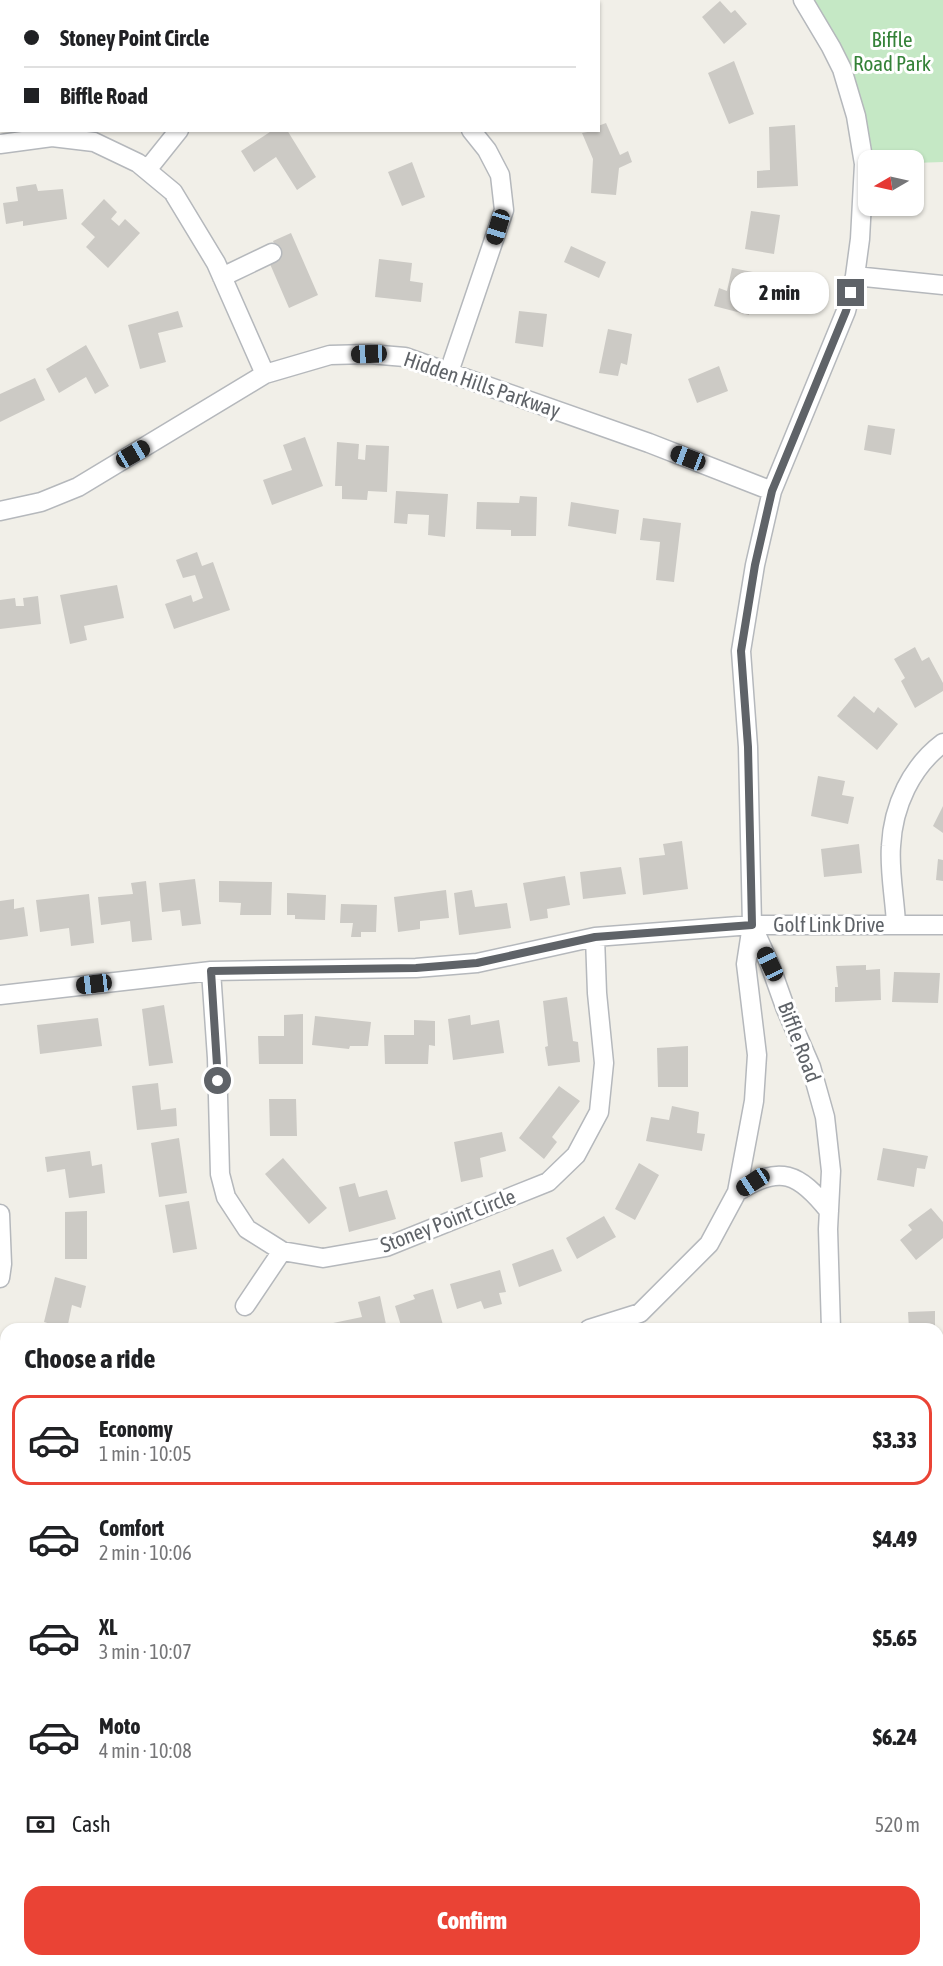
<!DOCTYPE html>
<html lang="en">
<head>
<meta charset="utf-8">
<style>
	body { margin:0; font-family:"Asap Condensed",sans-serif; background:#f2f2f2; color:#202124; height:100vh; display:flex; flex-direction:column; font-size:22px; white-space:nowrap }
	* { box-sizing:border-box; margin:0 }
	p { font-size:20px; color:#757577 }
	.icon { flex:none; width:33px; height:33px; fill:none; stroke:currentColor; stroke-width:2; stroke-linecap:round; stroke-linejoin:round }
	.map { position:relative; flex:1; overflow:hidden }
	.drawer { position:absolute; left:0px; top:1323px; width:944px; height:644px; display:flex; flex-direction:column; background:#fff; border-radius:18px 18px 0 0; box-shadow:0 2px 4px #0004 }
	.drawer>* { flex:none }
	.guide { position:absolute; left:0px; top:0px; width:600px; height:132px; box-shadow:0 2px 4px #0004; display:grid; align-content:center; height:132px; padding:0 24px; background:#fff }
	.needle { width:39px; rotate:261deg }
	.buttons { position:absolute; left:858px; top:150px; display:grid; gap:12px }
	.buttons a { display:grid; place-items:center; width:66px; height:66px; border-radius:12px; background:#fff; box-shadow:0 2px 4px #0004; font-size:30px }
	.end { position:absolute; width:27px; height:27px; margin:-14px; border:8px solid #5f6368; background:#fff; box-shadow:0 0 0 3px #fff }
	.from { border-radius:50% }
	.bubble { position:absolute; height:42px; border-radius:18px; background:#fff; box-shadow:0 2px 4px #0004; font-size:20px; font-weight:800; line-height:42px; text-align:center }
	.car { position:absolute; width:18px; height:36px; margin:-18px -9px; border-radius:8px; box-shadow:0 0 4px 2px #0007; background:linear-gradient(#222 24%,#8ab4d8 0 40%,#222 0 76%,#8ab4d8 0 86%,#222 0) }
	.guide b { display:flex; align-items:center; gap:21px; height:57px; font-size:22px }
	.guide b+b { border-top:2px solid #e0e0e0 }
	.guide i { width:15px; height:15px; background:#202124 }
	ul { padding:0; list-style:none }
	li { display:flex; align-items:center; gap:18px; height:90px; margin:0 12px 9px; padding:0 12px; border:3px solid transparent; border-radius:18px }
	li div { flex:1 }
	li b { display:block; font-size:22px }
	li em { font-style:normal; font-weight:800 }
	li.selected { border-color:#ea4335 }
	li>.icon { width:54px; height:54px; stroke-width:1.5 }
	h2 { padding:0 24px; font-size:27px; line-height:72px }
	.pay { display:flex; align-items:center; gap:15px; height:66px; padding:0 24px; font-size:22px }
	.pay p { margin-inline-start:auto }
	.action { display:flex; gap:12px; margin-top:auto; padding:12px 24px }
	.action a { flex:1; height:69px; border-radius:18px; background:#ea4335; color:#fff; font-size:24px; font-weight:800; line-height:69px; text-align:center }
	.map>svg:first-child { display:block }
</style>
</head>
<body>
<div class="map">
<svg width="943" height="1966" viewBox="0 0 943 1966">
	<rect width="100%" height="100%" fill="#f1efe8"/>
	<path fill="#c5e8c5" d="M 810,0 L 943,0 L 943,162 L 914,163 L 914,160 L 869,160 Z"/>
	<path fill="#cccac5" d="M 720,1 L 731,13 L 735,10 L 747,24 L 724,44 L 702,17 Z
		M 734,61 L 754,114 L 729,124 L 708,73 Z
		M 606,123 L 620,155 L 628,151 L 632,162 L 619,168 L 616,195 L 591,193 L 593,159 L 582,133 L 598,130 L 598,126 Z
		M 795,125 L 798,186 L 757,188 L 757,171 L 770,170 L 769,127 Z
		M 273,130 L 287,130 L 316,177 L 297,190 L 276,157 L 254,172 L 241,151 Z
		M 412,162 L 425,197 L 402,206 L 388,172 Z
		M 36,184 L 38,191 L 63,189 L 67,219 L 23,226 L 23,221 L 6,224 L 3,203 L 18,201 L 16,187 Z
		M 104,199 L 117,212 L 111,219 L 119,226 L 125,219 L 140,233 L 108,268 L 86,247 L 95,237 L 81,224 Z
		M 751,211 L 780,215 L 774,254 L 745,249 Z
		M 291,233 L 318,295 L 289,308 L 270,264 L 280,259 L 273,241 Z
		M 571,246 L 606,262 L 599,278 L 564,262 Z
		M 379,259 L 412,263 L 410,281 L 423,283 L 421,302 L 375,297 Z
		M 732,268 L 758,273 L 749,315 L 714,306 L 719,288 L 727,291 Z
		M 178,311 L 183,327 L 158,333 L 166,362 L 140,369 L 128,325 Z
		M 519,311 L 547,314 L 543,347 L 515,343 Z
		M 608,329 L 632,334 L 627,365 L 621,363 L 618,376 L 599,373 Z
		M 86,345 L 109,386 L 95,394 L 86,377 L 59,393 L 46,369 Z
		M 719,366 L 728,391 L 697,403 L 688,379 Z
		M 35,378 L 45,400 L 0,422 L 0,394 Z
		M 868,425 L 895,429 L 891,455 L 864,450 Z
		M 305,437 L 323,486 L 272,505 L 263,480 L 292,470 L 283,445 Z
		M 337,442 L 359,444 L 358,459 L 365,460 L 366,445 L 389,446 L 387,492 L 368,491 L 367,500 L 342,499 L 342,486 L 335,486 Z
		M 396,491 L 448,494 L 445,537 L 428,535 L 429,515 L 408,514 L 407,524 L 394,523 Z
		M 520,496 L 537,497 L 536,536 L 511,536 L 511,530 L 476,529 L 477,502 L 519,503 Z
		M 571,502 L 619,510 L 616,534 L 568,526 Z
		M 643,518 L 681,523 L 674,582 L 656,580 L 660,542 L 640,540 Z
		M 197,552 L 202,566 L 213,562 L 230,610 L 174,629 L 165,604 L 191,595 L 193,602 L 203,598 L 195,575 L 183,578 L 176,560 Z
		M 117,585 L 124,618 L 84,626 L 87,640 L 70,644 L 60,595 Z
		M 38,596 L 41,624 L 0,629 L 0,600 L 15,598 L 16,606 L 24,606 L 23,598 Z
		M 915,647 L 922,661 L 929,657 L 943,683 L 943,691 L 915,708 L 901,681 L 905,678 L 894,659 Z
		M 854,696 L 874,713 L 878,707 L 898,724 L 877,750 L 837,716 Z
		M 818,776 L 845,781 L 842,795 L 854,797 L 848,824 L 811,816 Z
		M 943,806 L 943,833 L 933,826 Z
		M 682,841 L 688,889 L 643,895 L 639,858 L 665,855 L 663,844 Z
		M 859,844 L 862,873 L 824,877 L 821,849 Z
		M 938,859 L 943,860 L 943,881 L 936,880 Z
		M 621,867 L 626,894 L 583,899 L 580,872 Z
		M 565,876 L 570,905 L 547,909 L 548,918 L 530,921 L 523,883 Z
		M 195,879 L 201,924 L 182,926 L 180,910 L 162,912 L 159,883 Z
		M 146,881 L 152,940 L 132,942 L 130,921 L 101,925 L 98,897 L 133,894 L 131,883 Z
		M 219,881 L 272,882 L 271,915 L 240,915 L 241,903 L 219,902 Z
		M 446,890 L 449,918 L 420,921 L 420,929 L 398,932 L 394,897 Z
		M 472,890 L 475,907 L 507,903 L 511,928 L 459,935 L 454,893 Z
		M 287,893 L 326,895 L 325,920 L 295,919 L 295,915 L 287,915 Z
		M 89,894 L 94,943 L 71,946 L 69,928 L 40,932 L 36,900 Z
		M 14,899 L 14,909 L 24,907 L 28,936 L 0,940 L 0,901 Z
		M 341,904 L 377,905 L 376,932 L 361,932 L 361,937 L 351,937 L 353,923 L 340,923 Z
		M 866,965 L 866,970 L 880,969 L 881,1000 L 835,1002 L 835,987 L 838,987 L 836,966 Z
		M 894,972 L 940,973 L 938,1003 L 892,1002 Z
		M 567,997 L 573,1041 L 578,1042 L 580,1062 L 548,1066 L 545,1047 L 548,1046 L 543,1001 Z
		M 164,1005 L 173,1063 L 149,1066 L 142,1009 Z
		M 303,1014 L 303,1064 L 259,1064 L 258,1036 L 284,1036 L 284,1015 Z
		M 470,1015 L 471,1025 L 499,1020 L 504,1053 L 453,1060 L 448,1019 Z
		M 315,1016 L 371,1022 L 368,1046 L 350,1046 L 349,1049 L 312,1045 Z
		M 98,1018 L 102,1046 L 40,1054 L 37,1025 Z
		M 414,1020 L 435,1021 L 435,1046 L 429,1045 L 428,1064 L 385,1064 L 384,1035 L 414,1035 Z
		M 688,1046 L 688,1087 L 658,1087 L 657,1048 Z
		M 158,1083 L 161,1110 L 176,1108 L 177,1126 L 137,1130 L 132,1086 Z
		M 559,1086 L 580,1101 L 552,1137 L 557,1142 L 544,1159 L 519,1138 Z
		M 269,1099 L 296,1099 L 297,1136 L 270,1136 Z
		M 672,1106 L 699,1112 L 697,1133 L 705,1134 L 702,1151 L 646,1141 L 651,1117 L 669,1120 Z
		M 502,1132 L 506,1151 L 480,1158 L 483,1177 L 461,1182 L 454,1142 Z
		M 179,1138 L 187,1193 L 159,1197 L 151,1143 Z
		M 883,1148 L 928,1156 L 925,1169 L 917,1168 L 914,1187 L 877,1180 Z
		M 90,1151 L 92,1166 L 102,1164 L 105,1193 L 69,1198 L 65,1169 L 47,1172 L 45,1157 Z
		M 283,1158 L 327,1208 L 309,1224 L 265,1174 Z
		M 639,1163 L 659,1175 L 635,1220 L 615,1209 Z
		M 355,1183 L 359,1197 L 387,1190 L 396,1219 L 349,1232 L 339,1187 Z
		M 189,1201 L 197,1249 L 173,1253 L 165,1205 Z
		M 931,1208 L 943,1222 L 943,1238 L 916,1260 L 900,1240 L 912,1230 L 908,1225 Z
		M 87,1211 L 87,1259 L 65,1259 L 65,1212 Z
		M 604,1216 L 616,1237 L 577,1259 L 566,1238 Z
		M 553,1249 L 562,1271 L 519,1287 L 512,1264 Z
		M 500,1270 L 506,1292 L 499,1293 L 502,1304 L 484,1309 L 481,1301 L 457,1309 L 450,1284 Z
		M 55,1277 L 86,1286 L 81,1308 L 72,1305 L 67,1329 L 44,1322 Z
		M 433,1289 L 443,1325 L 428,1329 L 426,1323 L 402,1329 L 395,1306 L 415,1299 L 413,1295 Z
		M 380,1296 L 387,1329 L 335,1329 L 333,1323 L 362,1317 L 358,1302 Z
		M 935,1311 L 935,1329 L 909,1329 L 908,1312 Z
		M 938,1370 L 940,1374 L 943,1372 L 943,1391 L 938,1395 Z
		M 6,1399 L 6,1441 L 0,1436 L 0,1407 Z
		M 6,1549 L 6,1582 L 0,1587 L 0,1554 Z
		M 6,1771 L 6,1800 L 0,1794 L 0,1777 Z
		M 938,1946 L 943,1956 L 943,1966 L 906,1966 L 903,1960 L 938,1960 Z
		M 182,1960 L 216,1960 L 212,1966 L 178,1966 Z"/>
	<g fill="none" stroke-linecap="round" stroke-linejoin="round">
		<defs>
			<path id="minor" d="M 803,0 L 831,47 L 842,69 L 856,116 L 864,164 L 860,239 L 855,276 L 846,311 L 772,491 L 755,565 L 741,651 L 748,747 L 752,925 L 770,965 L 785,1007 L 811,1067 L 825,1117 L 831,1171 L 828,1229 L 831,1329
				M 0,144 L 52,137 L 94,142 L 138,163 L 173,192 L 216,263 L 265,374
				M 147,170 L 179,130
				M 855,276 L 943,285
				M 222,277 L 272,253
				M 449,372 L 504,210 L 500,175 L 487,150 L 471,130
				M 0,511 L 41,502 L 78,487 L 265,374 L 330,355 L 369,354 L 405,357 L 649,443 L 772,491
				M 896,924 C 895,900 889,870 891,846 C 893,806 911,767 943,743
				M 211,971 L 217,1058 L 220,1174 L 226,1197 L 247,1229 L 282,1251 L 323,1258 L 386,1247 L 548,1182 L 576,1155 L 599,1112 L 604,1063 L 597,993 L 595,937
				M 0,995 L 211,971 L 416,968 L 477,963 L 595,937 L 752,925 L 943,925
				M 737,1192 C 780,1164 799,1173 829,1211
				M 0,1214 L 2,1264 L 0,1278
				M 245,1306 L 282,1251
				M 589,1329 L 640,1313 L 709,1244 L 737,1192 L 754,1101 L 757,1055 L 746,964 L 752,925
				M 938,1540 L 943,1546
				M 938,1593 L 943,1599
				M 0,1676 L 6,1669
				M 0,1963 L 3,1966
				M 92,1966 L 99,1960
				M 430,1966 L 435,1960"/>
		</defs>
		<use href="#minor" stroke="#b5b8bc" stroke-width="21"/>
		<use href="#minor" stroke="#fff" stroke-width="18"/>
	</g>
	<g fill="none" stroke-linecap="round" stroke-linejoin="round">
		<path stroke="#5f6368" stroke-width="8" d="M 218,1081 L 211,971 L 416,968 L 477,963 L 595,937 L 752,925 L 748,747 L 741,651 L 755,565 L 772,491 L 846,311 L 851,293"/>
	</g>
	<g text-anchor="middle" stroke-width="6" stroke-linejoin="round" paint-order="stroke">
		<g font-size="21" fill="#348238" stroke="#fff">
			<text x="892" y="47">Biffle<tspan x="892" dy="24">Road Park</tspan></text>
		</g>
		<g font-size="21" fill="#5f6368" stroke="#fff">
			<text transform="translate(482 385) rotate(19)" y="7">Hidden Hills Parkway</text>
			<text x="829" y="932">Golf Link Drive</text>
			<text transform="translate(799 1042) rotate(69)" y="7">Biffle Road</text>
			<text transform="translate(448 1221) rotate(-21)" y="7">Stoney Point Circle</text>
		</g>
	</g>
</svg>
<div class="buttons">
<a><svg class="needle" viewBox="-14 -14 28 28"><path d="M0-13l5 13h-10z" fill="#e53935"/><path d="M0 13l5-13h-10z" fill="#757577"/></svg></a>
</div>
<i class="end from" style="left:218px;top:1081px"></i>
<i class="end" style="left:851px;top:293px"></i>
<div class="bubble" style="left:730px;top:272px;width:99px">2 min</div>
<i class="car" style="left:498px;top:227px;rotate:197deg"></i>
<i class="car" style="left:369px;top:354px;rotate:268deg"></i>
<i class="car" style="left:133px;top:454px;rotate:60deg"></i>
<i class="car" style="left:688px;top:458px;rotate:291deg"></i>
<i class="car" style="left:770px;top:964px;rotate:335deg"></i>
<i class="car" style="left:94px;top:984px;rotate:263deg"></i>
<i class="car" style="left:753px;top:1182px;rotate:237deg"></i>
<div class="guide">
<b><i class="from"></i>Stoney Point Circle</b>
<b><i></i>Biffle Road</b>
</div>
<section class="drawer">
<h2>Choose a ride</h2>
<ul>
<li class="selected"><svg class="icon" aria-label="car" viewBox="0 0 24 24"><path d="M5 17H2v-5l4-1 3-4h7l3 4 3 1v5h-3M9 17h6M6 11h13"/><circle cx="7" cy="17" r="2"/><circle cx="17" cy="17" r="2"/></svg><div><b>Economy</b><p>1 min · 10:05</p></div><em>$3.33</em></li>
<li><svg class="icon" aria-label="car" viewBox="0 0 24 24"><path d="M5 17H2v-5l4-1 3-4h7l3 4 3 1v5h-3M9 17h6M6 11h13"/><circle cx="7" cy="17" r="2"/><circle cx="17" cy="17" r="2"/></svg><div><b>Comfort</b><p>2 min · 10:06</p></div><em>$4.49</em></li>
<li><svg class="icon" aria-label="car" viewBox="0 0 24 24"><path d="M5 17H2v-5l4-1 3-4h7l3 4 3 1v5h-3M9 17h6M6 11h13"/><circle cx="7" cy="17" r="2"/><circle cx="17" cy="17" r="2"/></svg><div><b>XL</b><p>3 min · 10:07</p></div><em>$5.65</em></li>
<li><svg class="icon" aria-label="car" viewBox="0 0 24 24"><path d="M5 17H2v-5l4-1 3-4h7l3 4 3 1v5h-3M9 17h6M6 11h13"/><circle cx="7" cy="17" r="2"/><circle cx="17" cy="17" r="2"/></svg><div><b>Moto</b><p>4 min · 10:08</p></div><em>$6.24</em></li>
</ul>
<div class="pay"><svg class="icon" aria-label="cash" viewBox="0 0 24 24"><path d="M3 7h18v10H3z"/><circle cx="12" cy="12" r="2"/></svg>Cash<p>520 m</p></div>
<div class="action"><a>Confirm</a></div>
</section>
</div>
</body>
</html>
